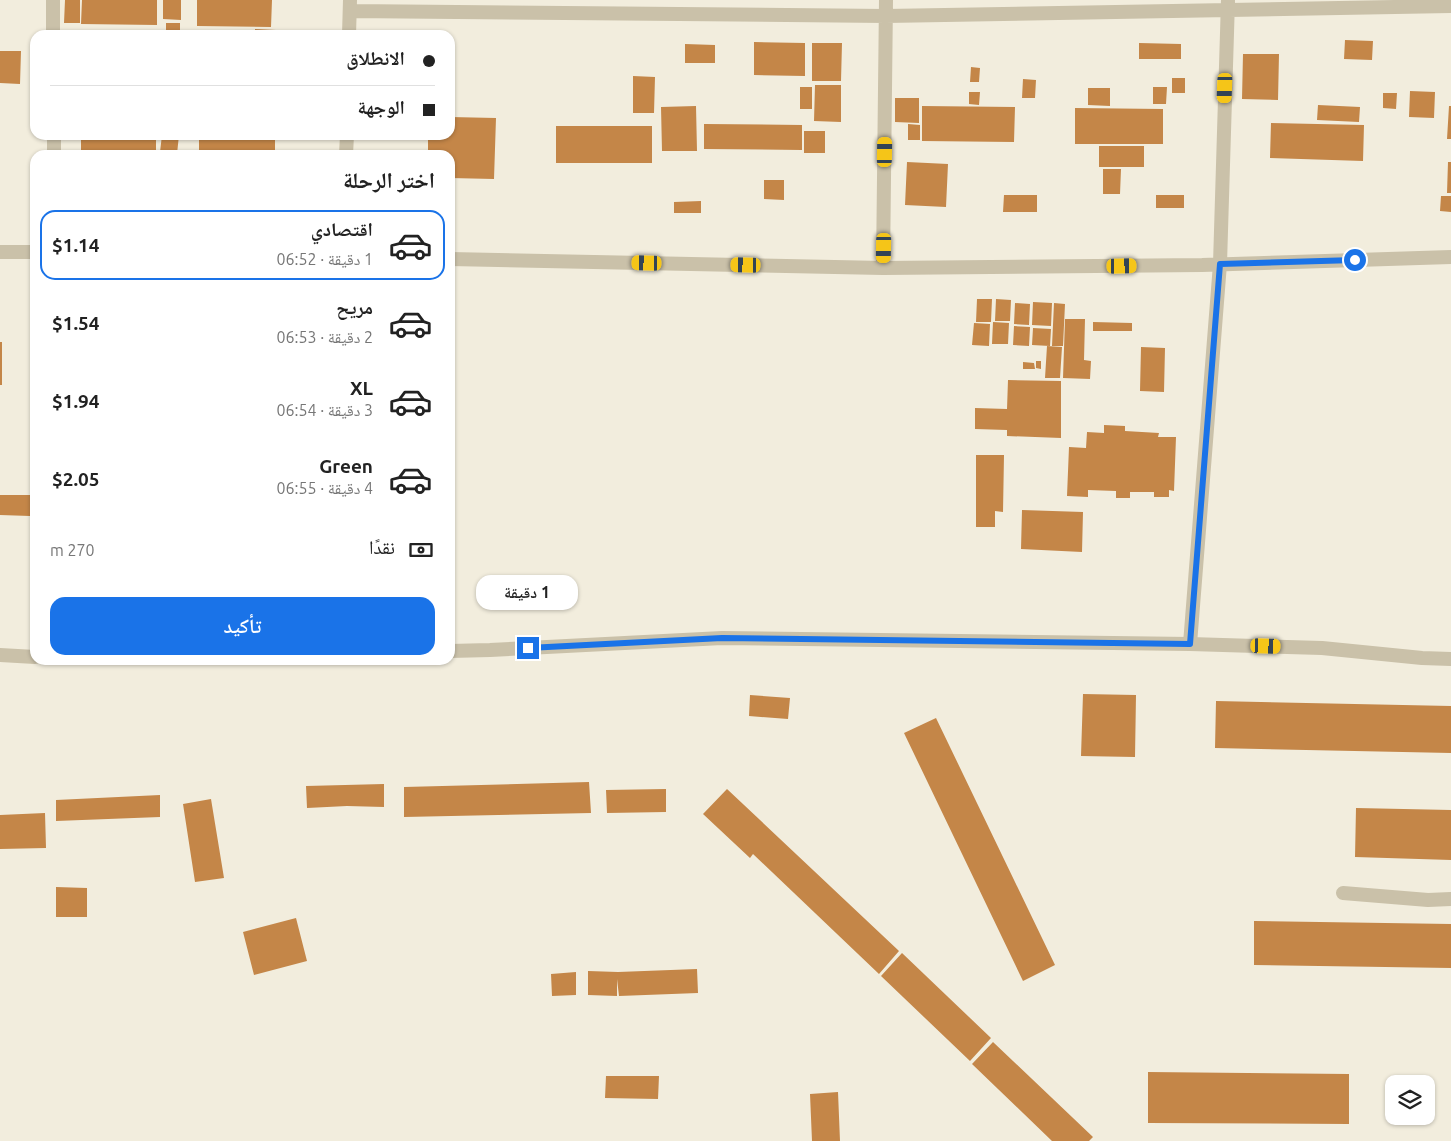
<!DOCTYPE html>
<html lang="ar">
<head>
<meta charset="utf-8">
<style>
	body { margin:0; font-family:Ubuntu,"Noto Naskh Arabic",sans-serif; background:#f2f2f2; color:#222; direction:rtl; height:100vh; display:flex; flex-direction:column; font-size:19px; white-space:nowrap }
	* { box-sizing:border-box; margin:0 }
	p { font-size:16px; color:#767676 }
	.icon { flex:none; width:28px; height:28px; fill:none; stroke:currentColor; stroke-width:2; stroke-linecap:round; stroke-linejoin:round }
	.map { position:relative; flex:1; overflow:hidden; direction:ltr }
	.drawer { position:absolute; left:30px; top:150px; width:425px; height:515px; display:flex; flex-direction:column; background:#fff; border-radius:15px; box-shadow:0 1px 4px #0004; direction:rtl }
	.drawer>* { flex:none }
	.banner { position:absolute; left:30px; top:30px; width:425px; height:110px; border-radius:15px; box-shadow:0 1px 4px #0004; direction:rtl; display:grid; align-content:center; height:110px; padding:0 20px; background:#fff }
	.tools { position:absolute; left:1385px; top:1075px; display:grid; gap:10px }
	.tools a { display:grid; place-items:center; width:50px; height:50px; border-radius:10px; background:#fff; box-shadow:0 1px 4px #0004; font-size:25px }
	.end { position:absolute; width:22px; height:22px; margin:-11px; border:6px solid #1a73e8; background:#fff; box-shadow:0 0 0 2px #fff }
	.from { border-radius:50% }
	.bubble { position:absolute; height:35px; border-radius:15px; background:#fff; box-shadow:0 1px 4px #0004; font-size:16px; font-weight:600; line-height:35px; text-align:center; direction:rtl }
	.car { position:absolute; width:15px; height:30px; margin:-15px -8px; border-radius:6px; box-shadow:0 0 4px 1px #0007; background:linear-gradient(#f5c518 24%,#345 0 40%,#f5c518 0 76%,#345 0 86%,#f5c518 0) }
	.banner b { display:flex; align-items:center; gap:18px; height:48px; font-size:19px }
	.banner b+b { border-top:1px solid #e0e0e0 }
	.banner i { width:12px; height:12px; background:#222 }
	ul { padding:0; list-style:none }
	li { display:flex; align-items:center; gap:15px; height:70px; margin:0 10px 8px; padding:0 10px; border:2px solid transparent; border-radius:15px }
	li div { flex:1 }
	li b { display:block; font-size:19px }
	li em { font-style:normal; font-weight:600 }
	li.on { border-color:#1a73e8 }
	li>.icon { width:45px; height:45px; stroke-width:1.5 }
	h2 { padding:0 20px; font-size:22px; line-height:60px }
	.pay { display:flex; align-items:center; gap:12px; height:55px; padding:0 20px; font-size:19px }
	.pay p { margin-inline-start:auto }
	.button { display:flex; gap:10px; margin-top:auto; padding:10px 20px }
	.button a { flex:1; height:58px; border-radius:15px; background:#1a73e8; color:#fff; font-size:20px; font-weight:600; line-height:58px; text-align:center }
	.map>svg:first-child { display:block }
</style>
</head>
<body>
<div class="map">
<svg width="1451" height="1141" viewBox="0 0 1451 1141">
	<rect width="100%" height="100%" fill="#f2eddd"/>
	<path fill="#c48648" d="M 65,0 L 80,0 L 80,23 L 64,23 Z
		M 82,0 L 157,0 L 157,25 L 81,24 Z
		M 163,0 L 181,0 L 181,20 L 163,19 Z
		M 197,0 L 272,0 L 271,27 L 197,26 Z
		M 166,23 L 180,23 L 180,35 L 166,35 Z
		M 255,29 L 276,30 L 276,35 L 255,35 Z
		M 1345,40 L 1373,41 L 1372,60 L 1344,59 Z
		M 754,42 L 805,43 L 805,76 L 754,75 Z
		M 812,43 L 842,43 L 841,81 L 812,81 Z
		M 1139,43 L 1181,44 L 1181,59 L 1139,59 Z
		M 685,44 L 715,45 L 715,63 L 685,63 Z
		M 0,51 L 21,51 L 20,84 L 0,83 Z
		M 1243,54 L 1279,54 L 1278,100 L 1242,99 Z
		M 971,67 L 980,68 L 979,82 L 970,82 Z
		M 633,76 L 655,77 L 654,113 L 633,113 Z
		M 1172,78 L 1185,78 L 1185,93 L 1172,93 Z
		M 1023,79 L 1036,80 L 1035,98 L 1022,98 Z
		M 815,85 L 841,85 L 841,122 L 814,121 Z
		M 800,87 L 812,87 L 812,109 L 800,109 Z
		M 1153,87 L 1167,87 L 1166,104 L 1153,104 Z
		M 1088,88 L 1110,88 L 1110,106 L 1088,105 Z
		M 1410,91 L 1435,92 L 1434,118 L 1409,117 Z
		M 969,92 L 980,92 L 979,105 L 969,104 Z
		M 1383,93 L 1397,93 L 1396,109 L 1383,108 Z
		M 895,98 L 919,98 L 919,123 L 895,122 Z
		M 1318,105 L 1360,107 L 1359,122 L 1317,120 Z
		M 696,106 L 697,151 L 662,151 L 661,107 Z
		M 922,106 L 1015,107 L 1014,142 L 922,141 Z
		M 1449,106 L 1451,106 L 1451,139 L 1447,139 Z
		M 1075,108 L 1163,109 L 1163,144 L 1075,144 Z
		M 450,117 L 496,118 L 494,179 L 450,178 L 450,155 L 428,155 L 428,135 L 450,135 Z
		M 1271,123 L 1364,125 L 1363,161 L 1270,158 Z
		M 704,124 L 802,125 L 802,150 L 704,149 Z
		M 908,124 L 920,125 L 920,140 L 908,140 Z
		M 556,126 L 652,126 L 652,163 L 556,163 Z
		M 804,131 L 825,131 L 825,153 L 804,153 Z
		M 81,135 L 156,135 L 156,155 L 81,155 Z
		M 162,135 L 179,135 L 177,154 L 160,152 Z
		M 199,135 L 275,135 L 275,154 L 199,154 Z
		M 1099,146 L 1144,146 L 1144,167 L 1099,167 Z
		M 907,162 L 948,164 L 946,207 L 905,205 Z
		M 1448,162 L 1451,162 L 1451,193 L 1447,193 Z
		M 1103,169 L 1121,169 L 1120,194 L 1103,194 Z
		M 764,180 L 784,180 L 784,200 L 764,199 Z
		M 1004,195 L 1037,195 L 1037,212 L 1003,212 Z
		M 1156,195 L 1184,195 L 1184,208 L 1156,208 Z
		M 1441,196 L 1451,196 L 1451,212 L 1440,211 Z
		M 701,201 L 701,213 L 674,213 L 674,202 Z
		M 977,299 L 992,299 L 991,322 L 976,322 Z
		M 996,299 L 1011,300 L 1010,321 L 995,321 Z
		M 1033,302 L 1052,303 L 1051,326 L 1032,325 Z
		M 1015,303 L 1030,304 L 1029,325 L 1014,324 Z
		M 1054,303 L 1065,304 L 1063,346 L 1052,346 Z
		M 1065,319 L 1085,319 L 1084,360 L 1091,361 L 1090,379 L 1063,378 Z
		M 993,322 L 1009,323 L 1008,344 L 992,344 Z
		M 1093,322 L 1132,323 L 1132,331 L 1093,331 Z
		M 974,323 L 990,324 L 989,346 L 972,345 Z
		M 1014,326 L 1030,327 L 1029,346 L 1013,345 Z
		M 1033,328 L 1051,329 L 1050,346 L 1032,345 Z
		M 0,342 L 2,342 L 2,385 L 0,385 Z
		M 1047,346 L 1062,347 L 1060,378 L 1045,378 Z
		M 1141,347 L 1165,348 L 1164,392 L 1140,391 Z
		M 1036,361 L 1041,361 L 1041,369 L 1036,368 Z
		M 1023,362 L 1034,363 L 1035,369 L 1023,369 Z
		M 1008,380 L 1061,381 L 1061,438 L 1007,436 L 1007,430 L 975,429 L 975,408 L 1007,409 Z
		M 1104,425 L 1125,426 L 1125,431 L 1159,433 L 1158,437 L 1176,437 L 1174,491 L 1169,490 L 1169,497 L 1154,497 L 1154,492 L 1130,492 L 1130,498 L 1116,498 L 1116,491 L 1088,490 L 1088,497 L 1067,496 L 1069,447 L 1086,448 L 1087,432 L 1104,433 Z
		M 976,455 L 1004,455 L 1003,512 L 995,511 L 995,527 L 976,527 Z
		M 0,495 L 30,495 L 30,516 L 0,515 Z
		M 1022,510 L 1083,512 L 1082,552 L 1021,549 Z
		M 1083,694 L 1136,695 L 1135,757 L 1081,756 Z
		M 750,695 L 790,698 L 788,719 L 749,716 Z
		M 1216,701 L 1451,706 L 1451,753 L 1215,748 Z
		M 936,718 L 1055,965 L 1023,981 L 904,733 Z
		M 589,782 L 591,813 L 404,817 L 404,787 Z
		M 384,784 L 384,807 L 347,806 L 307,808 L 306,786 Z
		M 666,789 L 666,812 L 607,813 L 606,790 Z
		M 727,789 L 899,951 L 879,974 L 753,854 L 750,858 L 703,814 Z
		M 160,795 L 160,817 L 56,821 L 56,800 Z
		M 211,799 L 224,878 L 195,882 L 183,804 Z
		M 1356,808 L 1451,810 L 1451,860 L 1355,857 Z
		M 45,813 L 46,848 L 0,849 L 0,815 Z
		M 56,887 L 87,888 L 87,917 L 56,917 Z
		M 296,918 L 307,961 L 254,975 L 243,932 Z
		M 1254,921 L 1451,924 L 1451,968 L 1254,965 Z
		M 902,953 L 991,1038 L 970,1061 L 881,976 Z
		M 697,969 L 698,993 L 619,996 L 617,979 L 617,996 L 588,995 L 588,971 L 618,972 Z
		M 576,972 L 576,995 L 552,996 L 551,974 Z
		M 993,1042 L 1093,1137 L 1089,1141 L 1052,1141 L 972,1064 Z
		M 1148,1072 L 1349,1074 L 1349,1124 L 1148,1123 Z
		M 606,1076 L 659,1076 L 658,1099 L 605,1098 Z
		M 838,1092 L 840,1141 L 812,1141 L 810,1094 Z"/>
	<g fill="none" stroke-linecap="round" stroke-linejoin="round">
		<path stroke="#cac1a9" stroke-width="14" d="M 53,0 L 53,35
			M 350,11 L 886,16 L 1451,6
			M 349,35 L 350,0
			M 54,135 L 54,155
			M 346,155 L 347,135
			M 0,252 L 35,252
			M 450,259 L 883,268 L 1202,265 L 1451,257
			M 883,268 L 886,0
			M 1190,644 L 1220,264 L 1228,0
			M 450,651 L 490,650 L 722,638 L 1190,644 L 1322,648 L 1422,658 L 1451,659
			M 0,655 L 35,657
			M 1343,893 L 1428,900 L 1451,899"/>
	</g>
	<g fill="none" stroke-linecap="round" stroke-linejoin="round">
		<path stroke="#1a73e8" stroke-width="6" d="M 528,648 L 722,638 L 1190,644 L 1220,264 L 1355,260"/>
	</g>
</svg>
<div class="tools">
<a><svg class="icon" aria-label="layers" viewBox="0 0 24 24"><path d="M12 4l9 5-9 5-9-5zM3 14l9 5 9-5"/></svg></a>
</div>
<i class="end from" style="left:1355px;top:260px"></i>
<i class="end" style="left:528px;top:648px"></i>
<div class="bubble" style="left:476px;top:575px;width:102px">1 دقيقة</div>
<i class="car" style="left:1225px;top:88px;rotate:182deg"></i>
<i class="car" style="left:885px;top:152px;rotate:1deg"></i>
<i class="car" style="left:884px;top:248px;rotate:181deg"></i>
<i class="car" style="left:647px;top:263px;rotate:271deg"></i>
<i class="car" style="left:746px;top:265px;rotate:271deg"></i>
<i class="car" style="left:1122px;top:266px;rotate:89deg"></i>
<i class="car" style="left:1266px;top:646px;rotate:92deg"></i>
<div class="banner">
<b><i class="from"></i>الانطلاق</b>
<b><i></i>الوجهة</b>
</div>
<section class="drawer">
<h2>اختر الرحلة</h2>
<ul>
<li class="on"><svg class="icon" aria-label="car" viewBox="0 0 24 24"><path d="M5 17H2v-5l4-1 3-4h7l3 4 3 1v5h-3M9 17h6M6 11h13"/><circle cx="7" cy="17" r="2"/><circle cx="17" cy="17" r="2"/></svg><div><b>اقتصادي</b><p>1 دقيقة · 06:52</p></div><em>$1.14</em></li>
<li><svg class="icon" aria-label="car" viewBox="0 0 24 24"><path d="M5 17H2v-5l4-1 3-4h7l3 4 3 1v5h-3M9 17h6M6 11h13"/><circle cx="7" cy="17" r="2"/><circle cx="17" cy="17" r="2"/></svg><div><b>مريح</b><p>2 دقيقة · 06:53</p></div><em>$1.54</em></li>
<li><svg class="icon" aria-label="car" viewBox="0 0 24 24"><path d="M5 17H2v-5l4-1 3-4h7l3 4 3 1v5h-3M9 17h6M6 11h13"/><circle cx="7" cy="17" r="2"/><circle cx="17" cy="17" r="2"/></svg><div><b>XL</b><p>3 دقيقة · 06:54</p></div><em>$1.94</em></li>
<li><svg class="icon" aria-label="car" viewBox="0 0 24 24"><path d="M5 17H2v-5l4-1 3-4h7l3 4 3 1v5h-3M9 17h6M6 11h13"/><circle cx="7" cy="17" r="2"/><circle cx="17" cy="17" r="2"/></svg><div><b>Green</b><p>4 دقيقة · 06:55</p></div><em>$2.05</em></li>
</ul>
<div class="pay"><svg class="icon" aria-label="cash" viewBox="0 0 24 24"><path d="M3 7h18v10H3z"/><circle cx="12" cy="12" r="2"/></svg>نقدًا<p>270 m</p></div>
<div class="button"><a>تأكيد</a></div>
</section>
</div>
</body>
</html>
